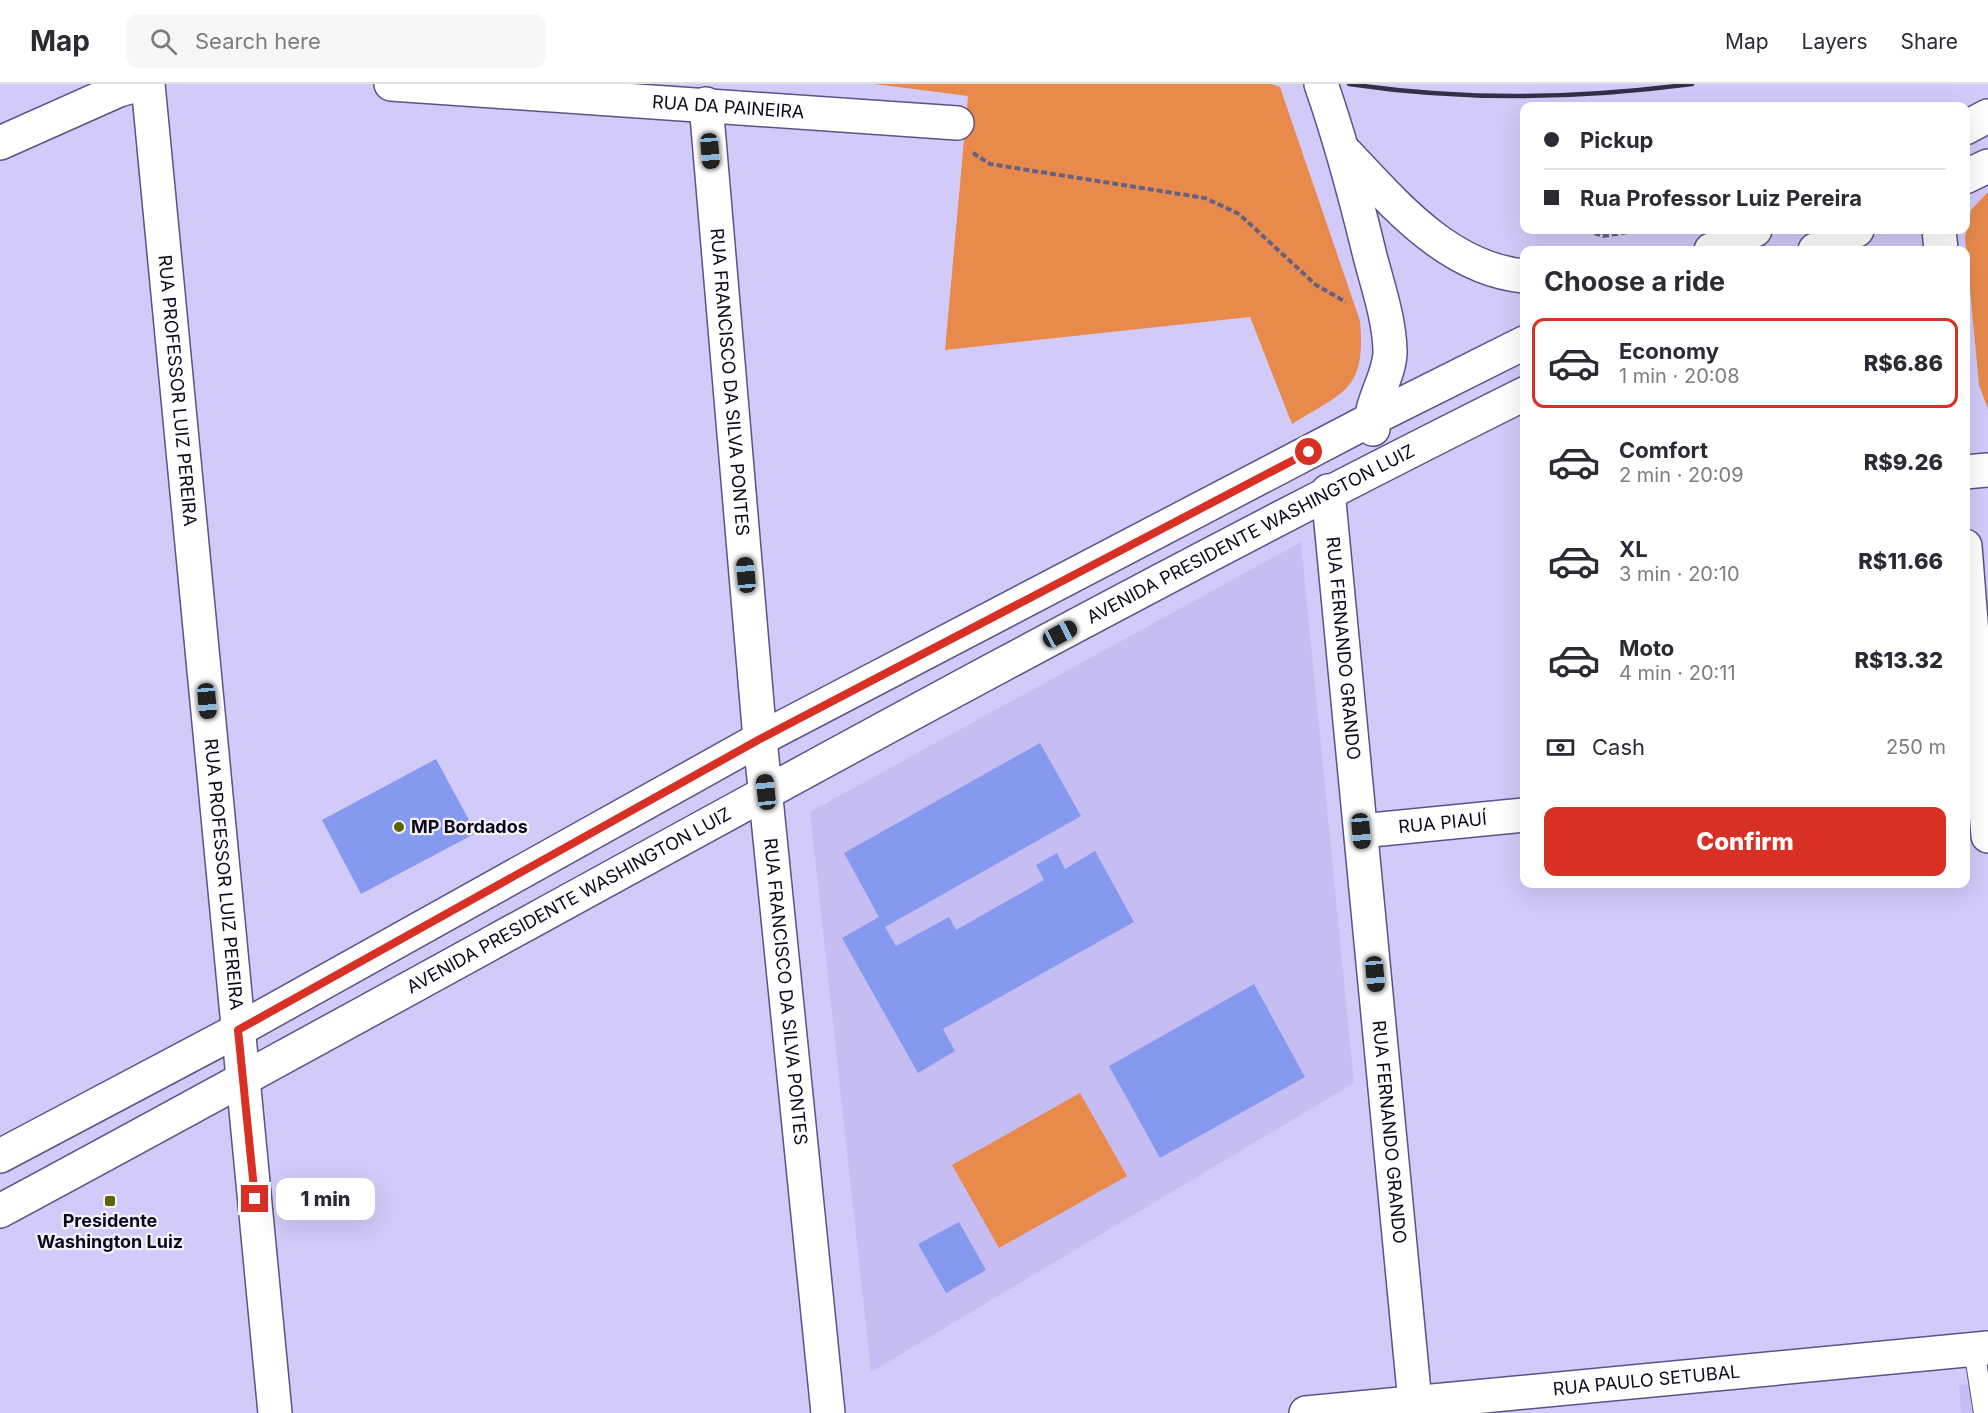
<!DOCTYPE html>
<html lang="en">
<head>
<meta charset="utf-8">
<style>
	body { margin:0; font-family:Inter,sans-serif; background:#f7f7f7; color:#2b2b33; height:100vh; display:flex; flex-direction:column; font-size:22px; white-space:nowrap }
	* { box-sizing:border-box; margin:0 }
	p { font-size:20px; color:#7c7c81 }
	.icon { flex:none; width:33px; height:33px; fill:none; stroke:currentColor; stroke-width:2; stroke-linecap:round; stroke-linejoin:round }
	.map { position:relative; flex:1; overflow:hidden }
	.side { position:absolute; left:1520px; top:162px; width:450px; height:642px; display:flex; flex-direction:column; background:#fff; border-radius:12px; box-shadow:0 6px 24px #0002 }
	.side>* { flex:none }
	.hud { position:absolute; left:1520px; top:18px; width:450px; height:132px; border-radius:12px; box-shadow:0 6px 24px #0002; display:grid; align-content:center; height:132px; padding:0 24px; background:#fff }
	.end { position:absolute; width:27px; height:27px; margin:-14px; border:8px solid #d93025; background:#fff; box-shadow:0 0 0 3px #fff }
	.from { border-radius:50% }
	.bubble { position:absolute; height:42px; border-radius:12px; background:#fff; box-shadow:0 6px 24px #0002; font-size:20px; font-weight:800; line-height:42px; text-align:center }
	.car { position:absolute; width:18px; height:36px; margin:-18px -9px; border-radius:8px; box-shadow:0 0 4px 2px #0007; background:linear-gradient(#222 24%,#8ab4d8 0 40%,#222 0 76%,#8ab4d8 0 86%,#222 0) }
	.hud b { display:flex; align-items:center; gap:21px; height:57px; font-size:22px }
	.hud b+b { border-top:2px solid #e1e1e2 }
	.hud i { width:15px; height:15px; background:#2b2b33 }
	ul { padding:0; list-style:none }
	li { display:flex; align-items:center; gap:18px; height:90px; margin:0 12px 9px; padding:0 12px; border:3px solid transparent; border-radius:12px }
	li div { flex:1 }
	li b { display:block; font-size:22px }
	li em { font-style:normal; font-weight:800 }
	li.current { border-color:#d93025 }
	li>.icon { width:54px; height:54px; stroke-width:1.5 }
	h2 { padding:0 24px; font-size:27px; line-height:72px }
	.pay { display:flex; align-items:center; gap:15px; height:66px; padding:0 24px; font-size:22px }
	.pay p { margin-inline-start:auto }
	.action { display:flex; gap:12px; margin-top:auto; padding:12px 24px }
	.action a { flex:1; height:69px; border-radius:12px; background:#d93025; color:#fff; font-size:24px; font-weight:800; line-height:69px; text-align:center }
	header { display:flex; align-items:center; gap:36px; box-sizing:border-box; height:84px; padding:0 30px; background:#fff; border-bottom:2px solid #e1e1e2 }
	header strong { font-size:28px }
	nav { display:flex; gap:33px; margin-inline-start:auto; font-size:21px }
	.search { width:420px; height:54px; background:#f7f7f7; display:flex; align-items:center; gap:15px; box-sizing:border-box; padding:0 21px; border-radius:12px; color:#7c7c81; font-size:22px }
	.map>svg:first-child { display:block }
</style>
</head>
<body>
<header>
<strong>Map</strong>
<div class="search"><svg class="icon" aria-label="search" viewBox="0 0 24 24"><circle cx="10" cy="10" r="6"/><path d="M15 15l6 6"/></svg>Search here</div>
<nav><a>Map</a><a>Layers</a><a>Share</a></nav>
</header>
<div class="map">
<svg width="1988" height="1329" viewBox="0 0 1988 1329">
	<rect width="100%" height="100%" fill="#d2cbfa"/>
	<path fill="#c6bdf2" d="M 1301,458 L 1354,999 L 871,1288 L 810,728 Z
		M 1988,1298 L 1988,1329 L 1961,1329 L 1959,1301 Z"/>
	<path fill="#e88a4c" d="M 874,0 L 1271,0 L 1280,3 L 1360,237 C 1366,306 1345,307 1292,340 L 1250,233 L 945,266 L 968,12 Z
		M 1988,108 L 1988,325 L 1979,301 L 1965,153 L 1971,126 Z
		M 1080,1009 L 1127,1092 L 999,1164 L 952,1081 Z"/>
	<path fill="#859aef" d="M 1040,659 L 1081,732 L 885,843 L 896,862 L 949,833 L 956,846 L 1044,796 L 1036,781 L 1057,769 L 1065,785 L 1095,767 L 1134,838 L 943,945 L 955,967 L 918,989 L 842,854 L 879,833 L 844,769 Z
		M 436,675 L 476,749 L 361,810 L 322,736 Z
		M 1254,900 L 1305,993 L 1160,1074 L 1109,982 Z
		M 959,1138 L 986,1186 L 946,1209 L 918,1160 Z"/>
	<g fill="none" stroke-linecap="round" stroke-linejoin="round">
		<defs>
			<path id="lane" d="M 1974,1265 L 1984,1329"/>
			<g id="street">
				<path id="s1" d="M 148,0 L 275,1329"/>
				<path id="s2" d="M 391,0 L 957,39"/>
				<path id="s3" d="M 706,20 L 760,655"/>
				<path d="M 0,59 L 119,6 L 141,0"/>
				<path d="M 1939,146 L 1941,166"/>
				<path d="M 1965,388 L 1988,386"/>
				<path id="s4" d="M 1328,407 L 1416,1329"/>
				<path d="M 1965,462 L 1988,752"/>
				<path id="s5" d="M 1361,747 L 1524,731"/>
				<path id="s6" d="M 1306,1329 L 1988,1264"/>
			</g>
			<g id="secondary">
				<path d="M 1321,0 C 1341,57 1356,114 1370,172 C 1378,203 1389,234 1390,266 C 1391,293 1366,323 1373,345"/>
				<path d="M 1965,44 L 1988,32"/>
				<path d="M 1347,70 C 1395,121 1449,185 1524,192"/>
				<path d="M 1965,93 L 1988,82"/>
				<path d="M 1711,166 L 1755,146"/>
				<path d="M 1815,166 L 1857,146"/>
				<path id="s7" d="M 760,655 L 828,1329"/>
				<path d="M 0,1072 L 238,946 L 760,655 L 1370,336 L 1524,259"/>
				<path id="s8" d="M 0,1127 C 508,854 1008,567 1524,310"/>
			</g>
		</defs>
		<use href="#lane" stroke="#5c5285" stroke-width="22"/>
		<use href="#street" stroke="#5c5285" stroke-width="36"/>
		<use href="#secondary" stroke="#5c5285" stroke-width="36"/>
		<path stroke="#676181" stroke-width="4" stroke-dasharray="6 3" stroke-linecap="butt" d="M 973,69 L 990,80 L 1205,114 L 1239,130 L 1316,201 L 1346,218
			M 1586,146 L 1603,152 L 1642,146"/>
		<use href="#lane" stroke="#fff" stroke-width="20"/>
		<use href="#street" stroke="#fff" stroke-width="33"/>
		<use href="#secondary" stroke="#fff" stroke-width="33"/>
		<path stroke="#342f48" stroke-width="4.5" d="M 1349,0 C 1463,17 1578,15 1692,0"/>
	</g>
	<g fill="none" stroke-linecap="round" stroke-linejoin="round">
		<path stroke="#d93025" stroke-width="8" d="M 255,1115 L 238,946 L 760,655 L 1309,368"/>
	</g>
	<g fill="#606400" stroke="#f3f1fd" stroke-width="2">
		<circle cx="399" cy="743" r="6"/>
		<rect x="104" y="1111" width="12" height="12" rx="3"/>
	</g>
	<g text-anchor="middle" stroke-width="4.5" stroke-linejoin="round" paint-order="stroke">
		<g font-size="18" fill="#0d081c" stroke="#f3f1fd">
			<text dy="6" stroke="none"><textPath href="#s2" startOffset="338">RUA DA PAINEIRA</textPath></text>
			<text dy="6" stroke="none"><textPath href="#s3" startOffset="279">RUA FRANCISCO DA SILVA PONTES</textPath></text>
			<text dy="6" stroke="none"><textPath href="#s1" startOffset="308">RUA PROFESSOR LUIZ PEREIRA</textPath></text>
			<text dy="6" stroke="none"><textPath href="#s8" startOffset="1422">AVENIDA PRESIDENTE WASHINGTON LUIZ</textPath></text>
			<text dy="6" stroke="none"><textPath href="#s4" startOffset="158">RUA FERNANDO GRANDO</textPath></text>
			<text dy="6" stroke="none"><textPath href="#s5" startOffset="82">RUA PIAUÍ</textPath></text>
			<text dy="6" stroke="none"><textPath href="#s1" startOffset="794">RUA PROFESSOR LUIZ PEREIRA</textPath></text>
			<text dy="6" stroke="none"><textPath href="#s8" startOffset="648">AVENIDA PRESIDENTE WASHINGTON LUIZ</textPath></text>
			<text dy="6" stroke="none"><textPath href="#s7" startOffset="254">RUA FRANCISCO DA SILVA PONTES</textPath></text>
			<text dy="6" stroke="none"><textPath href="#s4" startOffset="644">RUA FERNANDO GRANDO</textPath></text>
			<text dy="6" stroke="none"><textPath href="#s6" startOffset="342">RUA PAULO SETUBAL</textPath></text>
		</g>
		<g font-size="18" font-weight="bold" fill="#0d081c" stroke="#f3f1fd" text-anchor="start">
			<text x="411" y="749">MP Bordados</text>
			<text x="110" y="1143" text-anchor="middle">Presidente<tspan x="110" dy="21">Washington Luiz</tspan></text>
		</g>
	</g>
</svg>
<i class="end from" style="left:1309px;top:368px"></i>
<i class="end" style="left:255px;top:1115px"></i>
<div class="bubble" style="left:276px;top:1094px;width:99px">1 min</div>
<i class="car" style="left:710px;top:67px;rotate:175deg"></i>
<i class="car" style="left:746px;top:491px;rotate:355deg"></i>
<i class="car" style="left:1060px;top:550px;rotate:62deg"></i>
<i class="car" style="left:207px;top:617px;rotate:175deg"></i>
<i class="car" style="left:766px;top:708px;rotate:354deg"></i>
<i class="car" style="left:1361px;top:747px;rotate:175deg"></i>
<i class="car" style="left:1375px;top:890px;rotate:175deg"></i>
<div class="hud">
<b><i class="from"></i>Pickup</b>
<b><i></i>Rua Professor Luiz Pereira</b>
</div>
<section class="side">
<h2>Choose a ride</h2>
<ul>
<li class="current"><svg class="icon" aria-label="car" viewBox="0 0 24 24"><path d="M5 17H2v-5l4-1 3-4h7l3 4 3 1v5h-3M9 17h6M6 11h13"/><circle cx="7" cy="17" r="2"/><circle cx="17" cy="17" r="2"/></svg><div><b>Economy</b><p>1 min · 20:08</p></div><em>R$6.86</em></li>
<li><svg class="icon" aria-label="car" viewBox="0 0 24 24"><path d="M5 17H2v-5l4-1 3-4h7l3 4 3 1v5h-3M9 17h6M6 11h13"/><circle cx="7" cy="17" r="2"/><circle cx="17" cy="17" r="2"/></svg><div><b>Comfort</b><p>2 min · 20:09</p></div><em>R$9.26</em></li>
<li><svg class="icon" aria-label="car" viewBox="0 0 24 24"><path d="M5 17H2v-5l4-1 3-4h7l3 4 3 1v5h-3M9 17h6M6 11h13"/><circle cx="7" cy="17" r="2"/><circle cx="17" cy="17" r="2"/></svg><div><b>XL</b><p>3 min · 20:10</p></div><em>R$11.66</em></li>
<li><svg class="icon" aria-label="car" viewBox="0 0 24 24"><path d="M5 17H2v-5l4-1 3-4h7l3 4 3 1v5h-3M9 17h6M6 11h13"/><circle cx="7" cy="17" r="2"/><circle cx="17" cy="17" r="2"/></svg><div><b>Moto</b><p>4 min · 20:11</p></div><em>R$13.32</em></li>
</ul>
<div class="pay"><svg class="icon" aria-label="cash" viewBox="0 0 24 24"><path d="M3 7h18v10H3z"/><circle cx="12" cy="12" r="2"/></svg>Cash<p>250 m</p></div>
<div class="action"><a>Confirm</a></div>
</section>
</div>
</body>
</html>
